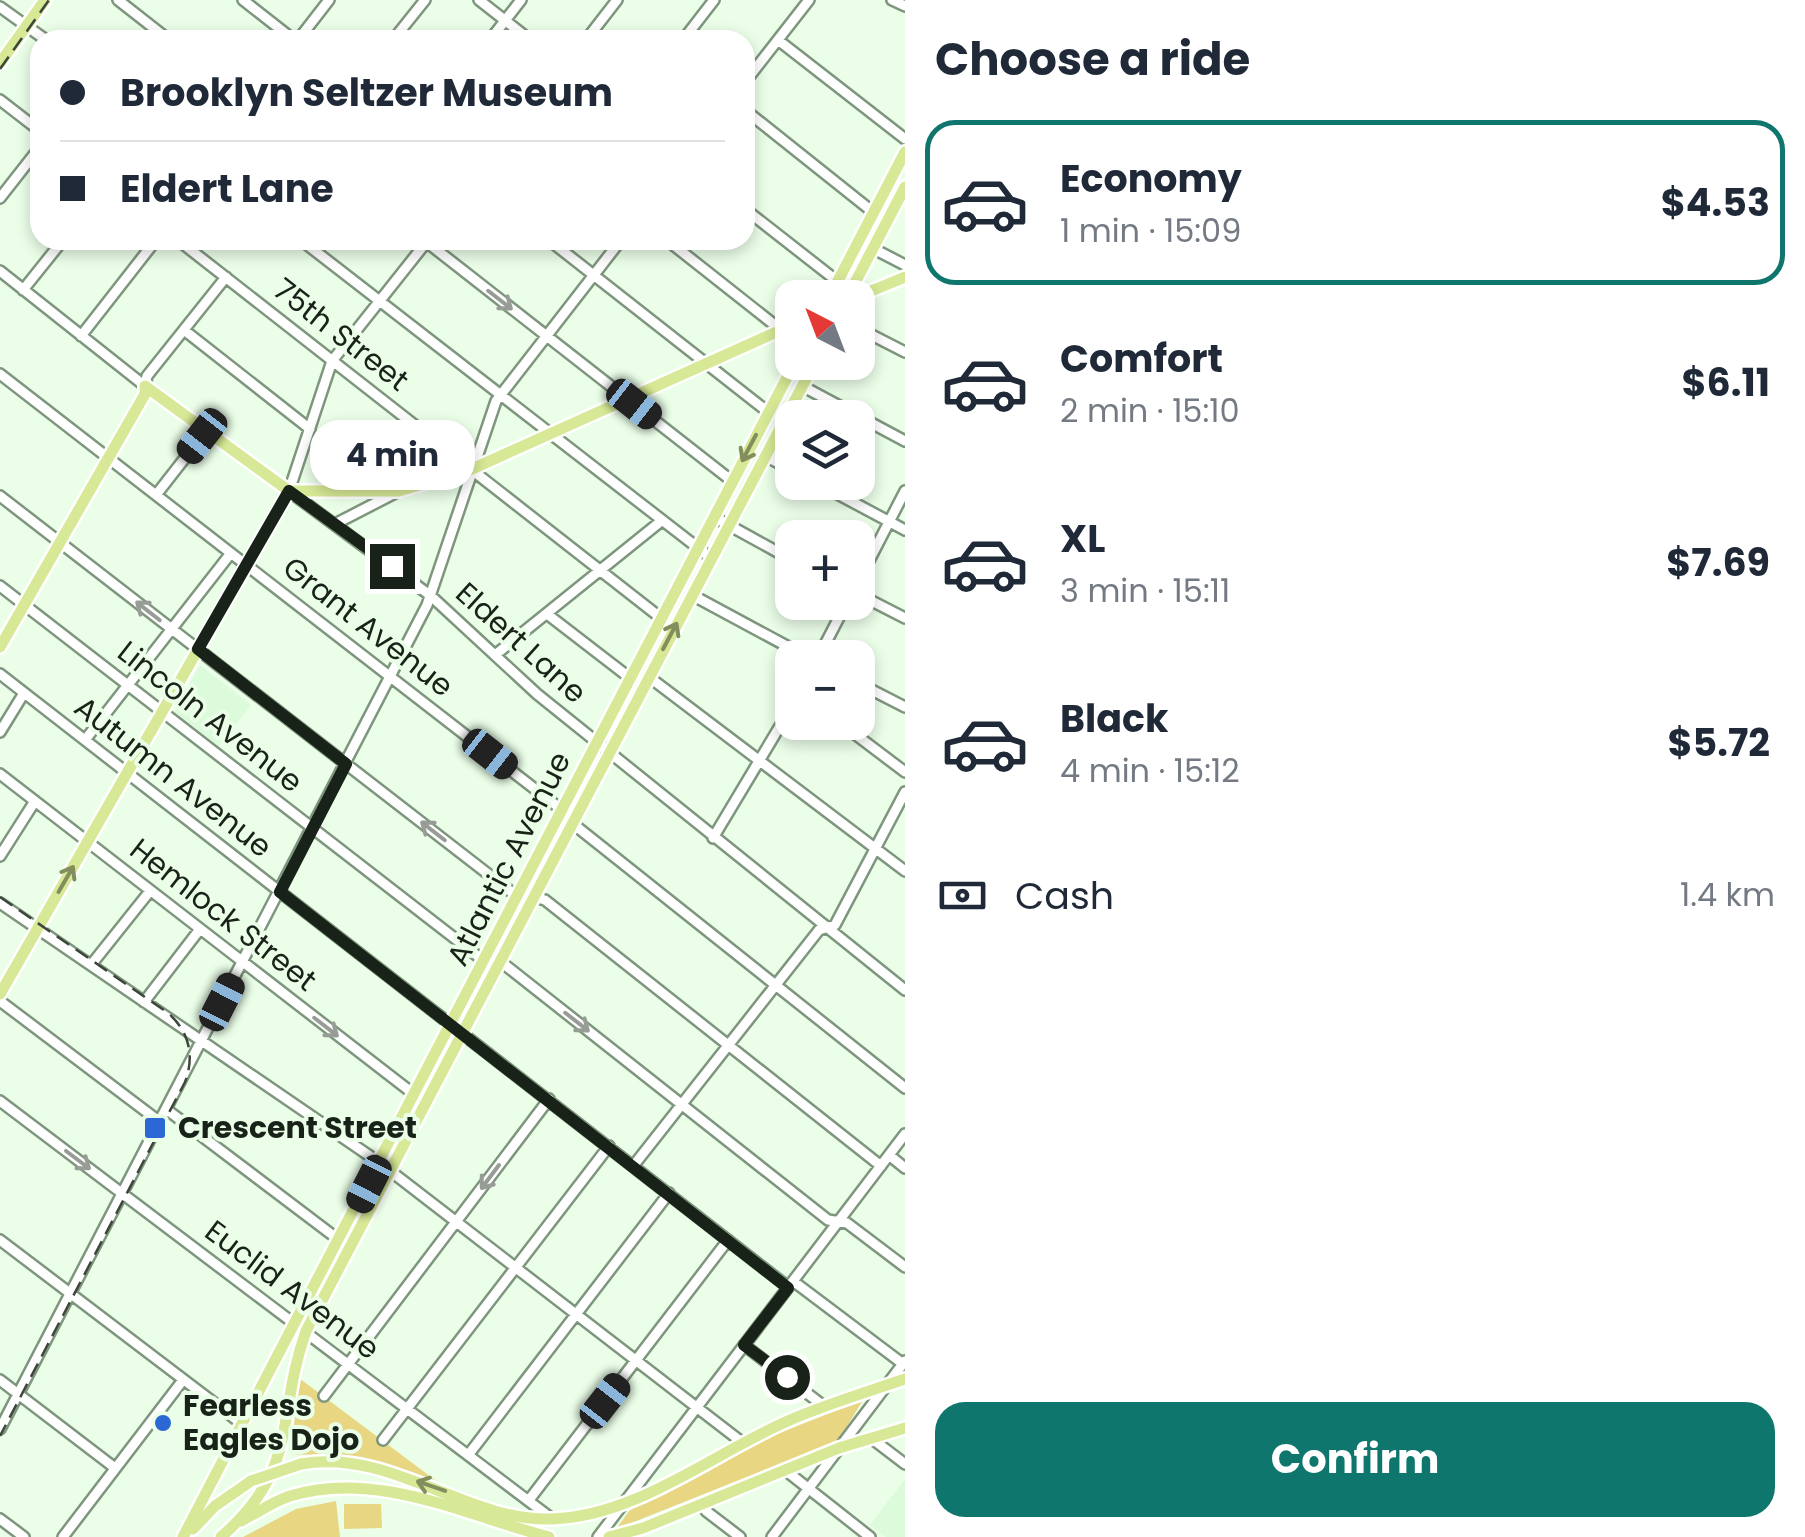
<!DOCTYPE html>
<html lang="en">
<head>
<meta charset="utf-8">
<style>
	body { margin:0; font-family:Poppins,sans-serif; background:#f2f2f3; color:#1f2937; height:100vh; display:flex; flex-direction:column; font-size:38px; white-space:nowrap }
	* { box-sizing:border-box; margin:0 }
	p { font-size:32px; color:#747a83 }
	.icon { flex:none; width:55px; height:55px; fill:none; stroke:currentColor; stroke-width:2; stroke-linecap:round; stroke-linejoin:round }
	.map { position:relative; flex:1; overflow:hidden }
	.side { display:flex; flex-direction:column; background:#fff; width:900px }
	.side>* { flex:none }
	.guide { position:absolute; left:30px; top:30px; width:725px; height:220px; border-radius:30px; box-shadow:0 5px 15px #0003; display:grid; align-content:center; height:220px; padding:0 30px; background:#fff }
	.needle { width:65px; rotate:318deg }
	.fabs { position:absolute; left:775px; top:280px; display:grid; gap:20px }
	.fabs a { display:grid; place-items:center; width:100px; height:100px; border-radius:20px; background:#fff; box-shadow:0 5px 15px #0003; font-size:50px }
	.end { position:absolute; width:45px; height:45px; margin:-22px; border:12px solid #192218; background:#fff; box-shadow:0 0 0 5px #fff }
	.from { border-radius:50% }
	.bubble { position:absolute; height:70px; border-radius:30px; background:#fff; box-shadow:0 5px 15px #0003; font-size:32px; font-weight:700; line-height:70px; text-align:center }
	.car { position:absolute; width:30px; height:60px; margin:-30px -15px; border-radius:12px; box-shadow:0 0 8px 2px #0007; background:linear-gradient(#222 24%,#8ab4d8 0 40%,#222 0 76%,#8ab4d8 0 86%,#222 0) }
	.guide b { display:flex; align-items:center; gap:35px; height:95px; font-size:38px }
	.guide b+b { border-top:2px solid #e0e1e3 }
	.guide i { width:25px; height:25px; background:#1f2937 }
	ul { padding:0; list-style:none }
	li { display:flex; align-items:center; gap:30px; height:165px; margin:0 20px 15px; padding:0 10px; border:5px solid transparent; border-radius:30px }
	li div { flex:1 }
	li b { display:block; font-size:38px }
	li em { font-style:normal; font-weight:700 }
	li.current { border-color:#0f766e }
	li>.icon { width:90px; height:90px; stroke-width:1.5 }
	h2 { padding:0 30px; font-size:45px; line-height:120px }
	.pay { display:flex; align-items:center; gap:25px; height:110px; padding:0 30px; font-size:38px }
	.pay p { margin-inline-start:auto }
	.action { display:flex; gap:20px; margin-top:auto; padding:20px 30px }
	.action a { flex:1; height:115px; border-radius:30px; background:#0f766e; color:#fff; font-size:40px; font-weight:700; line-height:115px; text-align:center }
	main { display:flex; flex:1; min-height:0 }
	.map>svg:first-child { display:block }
</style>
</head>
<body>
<main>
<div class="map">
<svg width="905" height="1537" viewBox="0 0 905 1537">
	<rect width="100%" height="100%" fill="#eafee8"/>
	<path fill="#dbfbda" d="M 200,665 L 251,705 L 219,746 L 174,711 Z
		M 905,1479 L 905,1537 L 886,1537 L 870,1525 Z"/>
	<path fill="#e8d682" d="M 299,1378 L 435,1480 L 358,1457 L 291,1454 Z
		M 863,1400 L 838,1441 L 616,1529 L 629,1511 L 754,1443 Z
		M 336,1501 L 340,1537 L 243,1537 L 296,1509 Z
		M 344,1504 L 381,1504 L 382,1528 L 344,1529 Z"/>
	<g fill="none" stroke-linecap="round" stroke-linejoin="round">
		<defs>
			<path id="minor" d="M 118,0 L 169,40
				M 243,0 L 294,40
				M 479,0 L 530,40
				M 892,0 L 905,6
				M 0,7 L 46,40
				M 298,40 L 329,0
				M 393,40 L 425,0
				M 490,40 L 521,0
				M 586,40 L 617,0
				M 683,40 L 714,0
				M 778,40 L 905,139
				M 745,82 L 809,0
				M 0,100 L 40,131
				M 745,110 L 873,212
				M 0,198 L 40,147
				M 745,209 L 837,281
				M 178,240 L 661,618
				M 301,240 L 711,558
				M 424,240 L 732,481
				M 428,240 L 332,361 L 289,491 L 431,596 L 537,694 L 905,990
				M 549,240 L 768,412
				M 667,240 L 781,330
				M 872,248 L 905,265
				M 0,271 L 145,386 L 147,376 L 226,277
				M 23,290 L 63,240
				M 858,328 L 905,352
				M 184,330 L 310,429
				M 81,336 L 156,240
				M 0,374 L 562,810
				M 802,386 L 905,441
				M 765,456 L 792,470
				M 815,482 L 905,530
				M 156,495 L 206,431
				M 0,496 L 510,891 L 545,900 L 881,1166
				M 714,517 L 792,560
				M 335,524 L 399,491
				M 858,582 L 905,491
				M 0,586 L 484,961
				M 858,594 L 905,618
				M 692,595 L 809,658
				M 547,614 L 630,678
				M 495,655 L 660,522
				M 818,658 L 847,602
				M 0,674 L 788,1287
				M 649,677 L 905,871
				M 858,683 L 905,707
				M 839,722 L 905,772
				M 0,732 L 24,693
				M 85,740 L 231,553
				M 0,774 L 415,1095
				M 572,823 L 905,1088
				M 713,838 L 792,706
				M 0,856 L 35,801
				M 0,903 L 380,1163 L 743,1443
				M 500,961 L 828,1220 L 847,1223 L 905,1267
				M 91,965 L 150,891
				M 0,1001 L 160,1122
				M 144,1002 L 200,929
				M 0,1101 L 551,1518
				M 166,1109 L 339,1240
				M 889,1155 L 905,1168
				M 634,1165 L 819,930 L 835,925 L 905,792
				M 0,1240 L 242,1424
				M 793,1281 L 903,1364
				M 744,1345 L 825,1407
				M 0,1380 L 115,1468
				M 324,1396 L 549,1099
				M 0,1429 L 427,605 L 496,401 L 621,240
				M 871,1438 L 905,1464
				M 383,1440 L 609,1146
				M 469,1454 L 669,1193
				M 785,1470 L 870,1537
				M 529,1500 L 728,1240
				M 705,1503 L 706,1511 L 740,1537
				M 0,1519 L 24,1537
				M 63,1537 L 183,1380
				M 598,1537 L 905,1134
				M 772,1537 L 905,1361"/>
			<path id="major" d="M 0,63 L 45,0
				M 829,298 L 905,152
				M 847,298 L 905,187
				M 854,298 L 905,277
				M 289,491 L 399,491 L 472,469 L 792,325
				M 0,647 L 145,394 L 145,386 L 289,491
				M 0,994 L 289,491
				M 301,1464 C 392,1448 466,1522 552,1519 C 638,1516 713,1453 790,1420 C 827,1404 867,1392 905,1379
				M 241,1521 C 257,1513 274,1501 290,1496 C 377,1469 467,1516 549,1537
				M 193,1529 L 215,1506 L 251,1481
				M 183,1537 L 795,362
				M 221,1537 C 301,1467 275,1419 306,1331 L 815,362
				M 609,1537 L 643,1528 L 839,1448 L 905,1428"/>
		</defs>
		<use href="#minor" stroke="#7f967e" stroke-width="14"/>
		<use href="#major" stroke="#fff" stroke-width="16"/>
		<use href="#minor" stroke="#fff" stroke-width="9"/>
		<use href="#major" stroke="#d7e996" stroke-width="11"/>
		<path stroke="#3c463a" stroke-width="2.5" stroke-dasharray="15 8" stroke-linecap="butt" d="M 0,69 L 49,0
			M 0,897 L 168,1013 C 189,1031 195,1056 185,1082 L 0,1436"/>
		<defs>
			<path id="major-bridge" d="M 251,1481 L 301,1464"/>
		</defs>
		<use href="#major-bridge" stroke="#fff" stroke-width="16" stroke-linecap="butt"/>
		<use href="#major-bridge" stroke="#d7e996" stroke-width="11"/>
	</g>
	<defs><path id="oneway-shaft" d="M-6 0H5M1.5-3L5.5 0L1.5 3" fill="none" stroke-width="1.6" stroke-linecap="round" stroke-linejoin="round" transform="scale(2.5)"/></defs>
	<g stroke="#989c97">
		<use href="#oneway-shaft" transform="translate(500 300) rotate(38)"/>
		<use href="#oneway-shaft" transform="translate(148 611) rotate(-142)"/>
		<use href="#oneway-shaft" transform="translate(433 831) rotate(-142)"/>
		<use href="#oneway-shaft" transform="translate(577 1022) rotate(38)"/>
		<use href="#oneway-shaft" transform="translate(326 1027) rotate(38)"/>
		<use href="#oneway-shaft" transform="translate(78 1160) rotate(37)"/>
		<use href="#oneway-shaft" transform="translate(490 1177) rotate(127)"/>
	</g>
	<g stroke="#828f5d">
		<use href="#oneway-shaft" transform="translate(749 448) rotate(118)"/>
		<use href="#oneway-shaft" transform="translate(670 636) rotate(-62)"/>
		<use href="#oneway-shaft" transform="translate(66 879) rotate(-60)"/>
		<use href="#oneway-shaft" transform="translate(431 1486) rotate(-161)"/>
	</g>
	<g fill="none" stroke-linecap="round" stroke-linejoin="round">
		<path stroke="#192218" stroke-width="12" d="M 392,566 L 289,491 L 198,649 L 346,764 L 280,892 L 788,1288 L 744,1345 L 787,1377"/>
	</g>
	<g fill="#2b68d6" stroke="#eafee8" stroke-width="4">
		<rect x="143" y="1116" width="24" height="24" rx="5"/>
		<circle cx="163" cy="1423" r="10"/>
	</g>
	<g text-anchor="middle" stroke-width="8" stroke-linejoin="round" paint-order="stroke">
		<g font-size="30" fill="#192218" stroke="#eafee8">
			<text transform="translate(341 335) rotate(38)" y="10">75th Street</text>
			<text transform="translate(368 627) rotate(38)" y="10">Grant Avenue</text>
			<text transform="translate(521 643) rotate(42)" y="10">Eldert Lane</text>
			<text transform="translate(210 717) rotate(38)" y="10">Lincoln Avenue</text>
			<text transform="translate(173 777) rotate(38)" y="10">Autumn Avenue</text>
			<text transform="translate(509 859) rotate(-63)" y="10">Atlantic Avenue</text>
			<text transform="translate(223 915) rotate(38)" y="10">Hemlock Street</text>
			<text transform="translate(292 1290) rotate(37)" y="10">Euclid Avenue</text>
		</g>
		<g font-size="30" font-weight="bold" fill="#192218" stroke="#eafee8" text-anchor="start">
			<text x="178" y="1138">Crescent Street</text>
			<text x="183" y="1416">Fearless<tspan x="183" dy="34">Eagles Dojo</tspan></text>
		</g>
	</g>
</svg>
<div class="fabs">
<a><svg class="needle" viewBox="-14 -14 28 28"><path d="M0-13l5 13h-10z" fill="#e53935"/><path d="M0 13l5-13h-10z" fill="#747a83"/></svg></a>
<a><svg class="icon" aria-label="layers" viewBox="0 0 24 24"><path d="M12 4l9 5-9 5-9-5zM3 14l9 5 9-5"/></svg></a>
<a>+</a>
<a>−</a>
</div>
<i class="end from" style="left:787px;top:1377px"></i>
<i class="end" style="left:392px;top:566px"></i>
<div class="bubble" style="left:310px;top:420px;width:165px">4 min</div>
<i class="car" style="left:634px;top:404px;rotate:128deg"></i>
<i class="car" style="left:202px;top:436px;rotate:218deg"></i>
<i class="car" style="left:490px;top:754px;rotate:128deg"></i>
<i class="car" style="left:222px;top:1002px;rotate:27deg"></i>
<i class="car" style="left:369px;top:1184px;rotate:207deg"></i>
<i class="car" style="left:605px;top:1401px;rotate:38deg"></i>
<div class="guide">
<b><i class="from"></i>Brooklyn Seltzer Museum</b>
<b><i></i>Eldert Lane</b>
</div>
</div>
<section class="side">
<h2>Choose a ride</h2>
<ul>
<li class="current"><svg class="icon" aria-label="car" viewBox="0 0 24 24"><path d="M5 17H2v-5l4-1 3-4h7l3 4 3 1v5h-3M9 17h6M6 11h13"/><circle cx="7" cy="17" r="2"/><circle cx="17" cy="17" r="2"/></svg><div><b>Economy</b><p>1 min · 15:09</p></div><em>$4.53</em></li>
<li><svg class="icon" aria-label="car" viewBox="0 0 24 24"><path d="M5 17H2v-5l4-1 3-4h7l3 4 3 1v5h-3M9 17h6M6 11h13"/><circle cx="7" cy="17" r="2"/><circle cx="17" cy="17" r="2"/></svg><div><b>Comfort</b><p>2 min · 15:10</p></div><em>$6.11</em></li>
<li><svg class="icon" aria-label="car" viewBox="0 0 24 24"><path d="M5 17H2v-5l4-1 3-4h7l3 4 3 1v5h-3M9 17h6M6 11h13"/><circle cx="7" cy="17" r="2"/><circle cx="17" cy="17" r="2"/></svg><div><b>XL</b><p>3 min · 15:11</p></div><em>$7.69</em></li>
<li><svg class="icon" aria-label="car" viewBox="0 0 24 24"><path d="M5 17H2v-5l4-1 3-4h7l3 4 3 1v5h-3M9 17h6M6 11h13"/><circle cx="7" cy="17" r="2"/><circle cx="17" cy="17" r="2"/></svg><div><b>Black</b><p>4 min · 15:12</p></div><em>$5.72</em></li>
</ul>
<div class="pay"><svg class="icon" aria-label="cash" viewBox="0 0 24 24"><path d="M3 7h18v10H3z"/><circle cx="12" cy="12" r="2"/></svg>Cash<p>1.4 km</p></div>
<div class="action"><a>Confirm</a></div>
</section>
</main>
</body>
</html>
